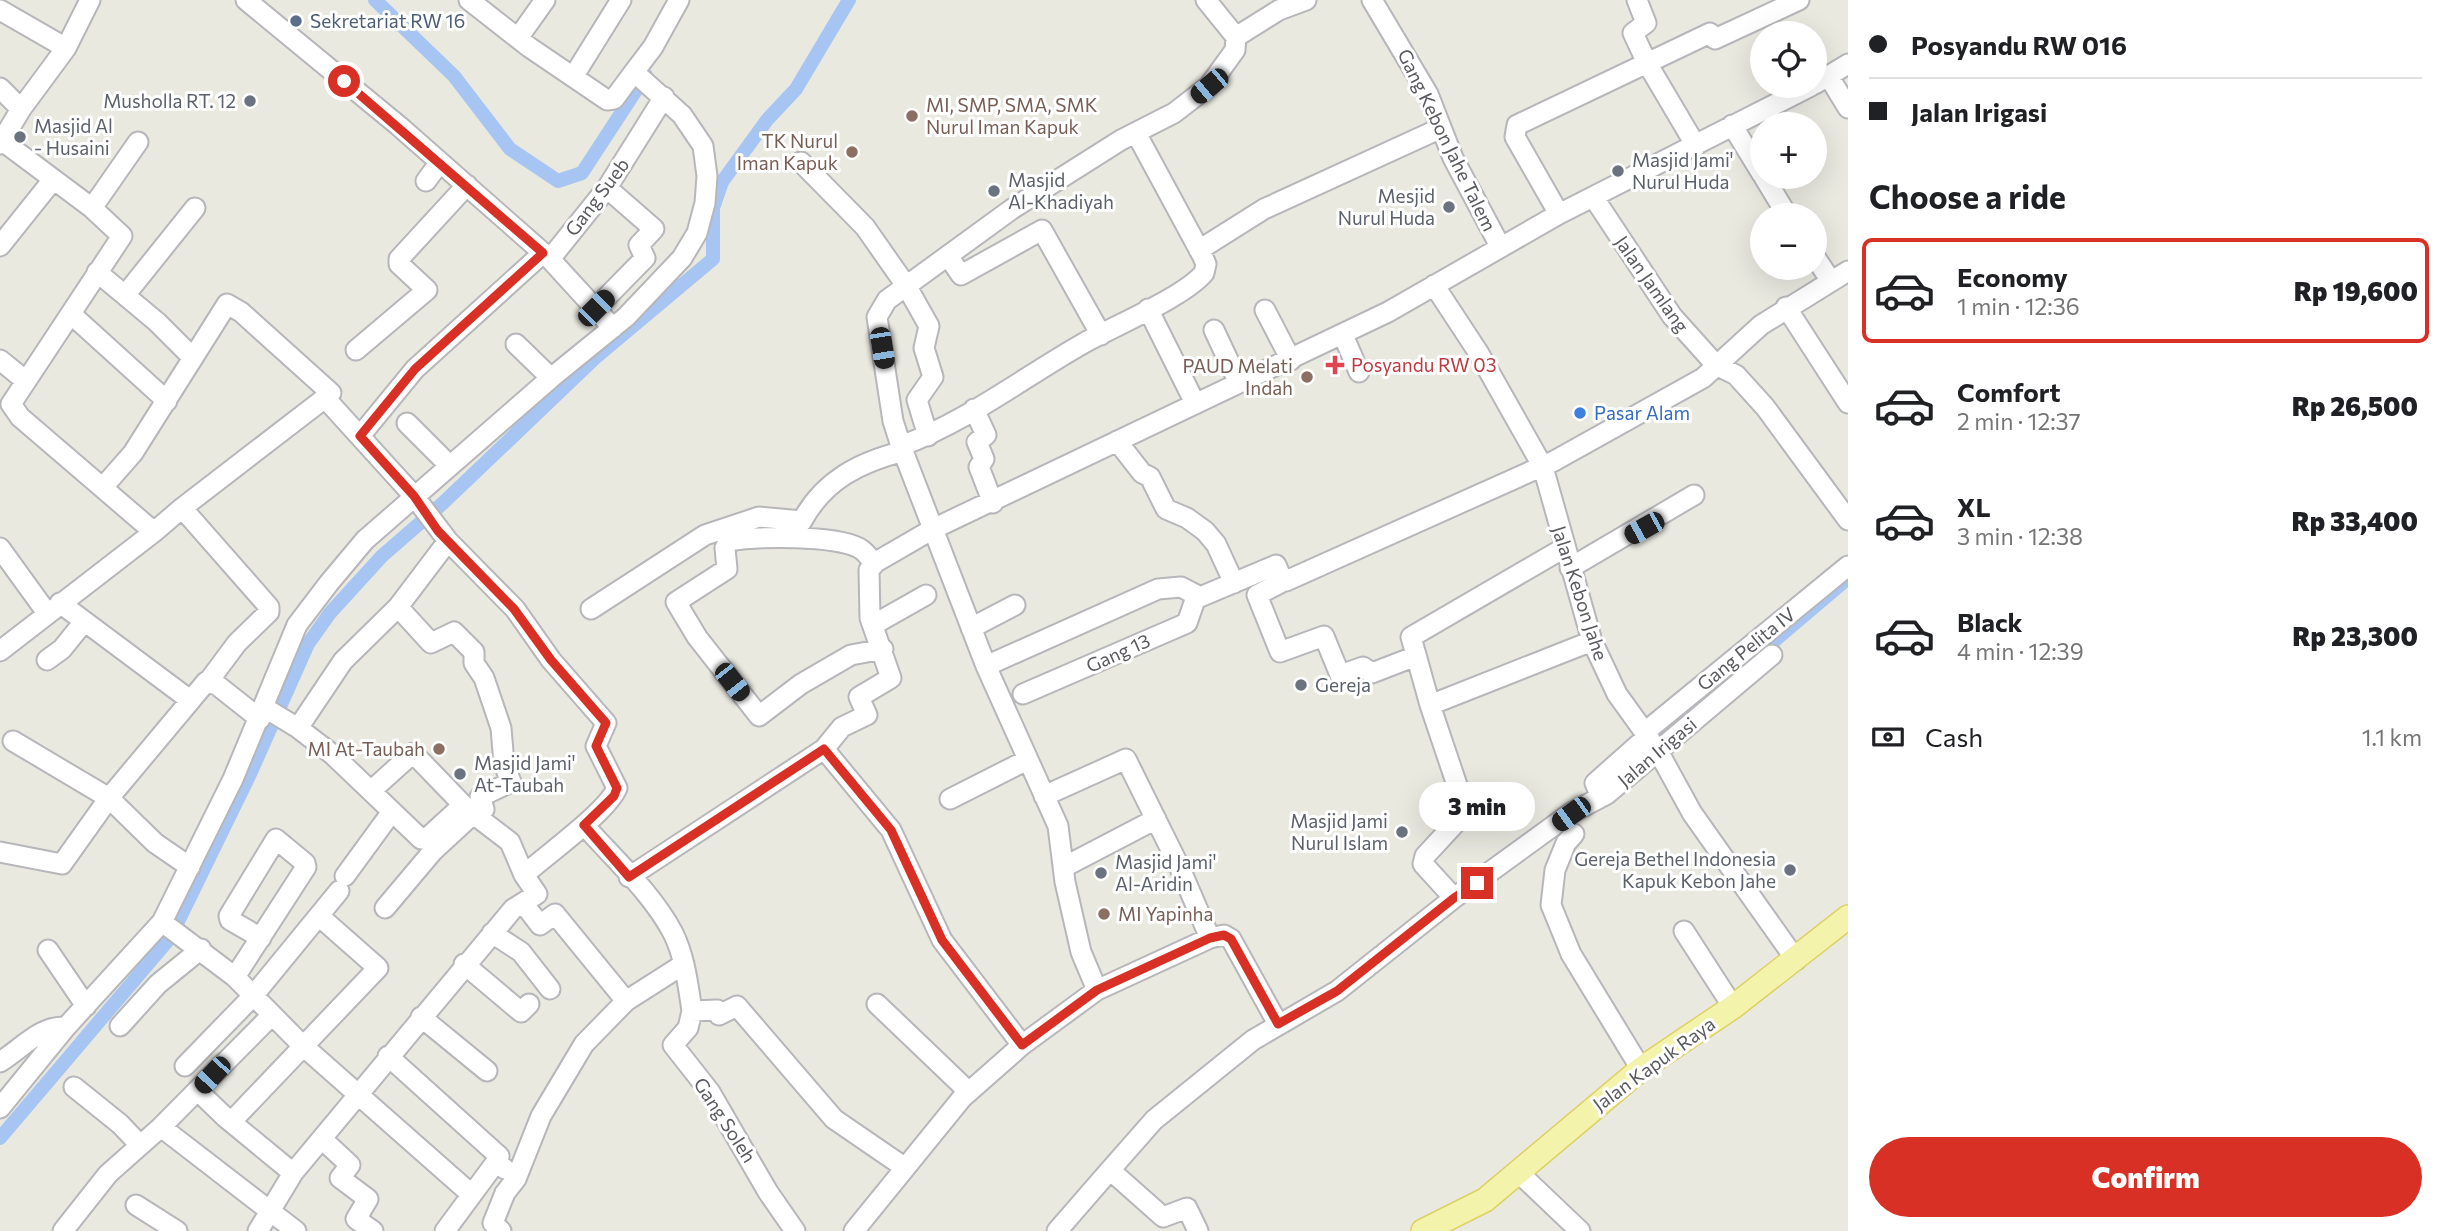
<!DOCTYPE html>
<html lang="en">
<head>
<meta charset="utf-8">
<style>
	body { margin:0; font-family:Commissioner,sans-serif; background:#f6f6f6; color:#202124; height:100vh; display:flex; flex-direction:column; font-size:26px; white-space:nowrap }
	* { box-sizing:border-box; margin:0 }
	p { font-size:23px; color:#757577 }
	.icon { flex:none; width:38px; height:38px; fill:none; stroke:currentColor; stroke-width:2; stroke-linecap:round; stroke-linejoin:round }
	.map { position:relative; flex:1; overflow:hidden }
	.drawer { display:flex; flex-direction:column; background:#fff; width:595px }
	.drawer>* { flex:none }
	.top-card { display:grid; align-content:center; height:154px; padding:0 21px; background:#fff }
	.tools { position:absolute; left:1750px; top:21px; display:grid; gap:14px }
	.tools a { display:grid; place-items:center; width:77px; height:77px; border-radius:50%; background:#fff; box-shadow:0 7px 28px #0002; font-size:35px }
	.end { position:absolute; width:32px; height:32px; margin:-16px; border:9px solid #d93025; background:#fff; box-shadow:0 0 0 4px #fff }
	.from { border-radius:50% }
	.bubble { position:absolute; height:49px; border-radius:24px; background:#fff; box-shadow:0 7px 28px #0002; font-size:23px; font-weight:800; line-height:49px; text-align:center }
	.car { position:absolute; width:21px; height:42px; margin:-21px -10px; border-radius:9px; box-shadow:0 0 5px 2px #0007; background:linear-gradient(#222 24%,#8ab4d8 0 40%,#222 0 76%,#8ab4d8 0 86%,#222 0) }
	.top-card b { display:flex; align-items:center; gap:24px; height:66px; font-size:26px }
	.top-card b+b { border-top:2px solid #e0e0e0 }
	.top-card i { width:18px; height:18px; background:#202124 }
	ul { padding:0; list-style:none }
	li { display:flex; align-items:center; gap:21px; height:105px; margin:0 14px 10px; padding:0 7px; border:4px solid transparent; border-radius:10px }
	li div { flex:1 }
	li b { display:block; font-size:26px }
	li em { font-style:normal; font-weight:800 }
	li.current { border-color:#d93025 }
	li>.icon { width:63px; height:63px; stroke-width:1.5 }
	h2 { padding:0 21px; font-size:32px; line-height:84px }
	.pay { display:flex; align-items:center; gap:18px; height:77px; padding:0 21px; font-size:26px }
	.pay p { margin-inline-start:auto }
	.button { display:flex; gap:14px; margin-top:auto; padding:14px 21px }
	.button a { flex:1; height:80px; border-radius:42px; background:#d93025; color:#fff; font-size:28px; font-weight:800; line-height:80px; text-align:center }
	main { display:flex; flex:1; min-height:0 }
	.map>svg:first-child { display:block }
</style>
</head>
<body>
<main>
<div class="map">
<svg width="1848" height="1231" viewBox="0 0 1848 1231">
	<rect width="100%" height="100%" fill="#eae9e0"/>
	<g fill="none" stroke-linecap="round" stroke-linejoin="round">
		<path stroke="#a7c5f3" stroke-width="14" d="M 375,0 L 454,76 L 510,149 L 558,181 L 582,173 L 646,75
			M 1754,658 L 1848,578
			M 0,1138 L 170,938 L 250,774 L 308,644 L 330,613 L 382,556 L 443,503 L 595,358 L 713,259 L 713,208 L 722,182 L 767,120 L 796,89 L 849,0"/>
		<defs>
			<path id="minor" d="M 246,0 L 399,126 L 550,259 L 613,328
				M 469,0 L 529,47 L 607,100 L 614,99 L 634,72
				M 1206,0 L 1236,37
				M 1372,0 L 1428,94 L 1453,158 L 1500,246
				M 1637,0 L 1646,23 L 1633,33 L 1647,63 L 1696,146
				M 0,10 L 66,48
				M 518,38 L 545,0
				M 573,77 L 621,0
				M 1829,77 L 1848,108
				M 1815,84 L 1848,64
				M 0,88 L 21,109
				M 1732,125 L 1762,174
				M 1,140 L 92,208 L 122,236 L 11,404 L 20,417 L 154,532 L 182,508 L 269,607 L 269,612 L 237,643 L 208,682
				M 0,144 L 21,109 L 66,48 L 90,0
				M 801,162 L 865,227 L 907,287 L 929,326 L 924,348 L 933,377 L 917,400 L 928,436
				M 1764,177 L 1787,215
				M 426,181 L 440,162
				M 1594,198 L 1672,316 L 1716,365 L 1736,375 L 1765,407 L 1848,520
				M 92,208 L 138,142
				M 1559,214 L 1515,137 L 1517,125 L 1710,33 L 1715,39 L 1799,0
				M 0,246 L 52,181
				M 1199,250 L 1264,209 L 1441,128
				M 948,256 L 961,275 L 1042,230 L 1101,335
				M 1815,257 L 1831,281
				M 550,259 L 607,188 L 664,97
				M 97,272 L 157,322 L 193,358
				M 1434,285 L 1478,352 L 1543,467 L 1592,641 L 1617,694 L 1658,751 L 1692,813 L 1796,960
				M 126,294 L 195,208
				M 1786,307 L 1848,403
				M 596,308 L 645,258 L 639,245 L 654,229 L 607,188
				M 1148,309 L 1195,403
				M 1265,310 L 1291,360
				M 71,314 L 167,401
				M 1214,330 L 1239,383
				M 1343,335 L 1359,372
				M 516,344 L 551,378
				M 356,350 L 427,290 L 399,264 L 399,259 L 467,185
				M 0,360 L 26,381
				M 974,409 L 986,435 L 977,442 L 984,459 L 979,467 L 993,503
				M 407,423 L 449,465
				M 360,436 L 415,369 L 543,253
				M 1117,441 L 1142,473 L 1150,477 L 1166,509 L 1187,518 L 1205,531 L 1216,544 L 1234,583
				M 901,446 C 966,422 1024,377 1084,343 C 1114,326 1184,297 1204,273 L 1206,264 L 1202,255 L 1136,133
				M 104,486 L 133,453 L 227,304 L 241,312 L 331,393
				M 182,508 L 325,398 L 414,496 L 448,541 L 398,607 L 431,643 L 454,632 L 474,652 L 474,663 L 484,678 L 501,728 L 504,764 L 511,782 L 480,797 L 484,809 L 476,816 L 510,842 L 524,875
				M 0,548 L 47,613
				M 874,564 C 870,558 865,551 859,548 C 834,535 757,536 729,541 L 725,548 L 727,569 L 676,602 L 697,637 L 759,716 L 801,684 L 851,655 L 883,649
				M 1570,568 L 1694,495
				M 1284,581 L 1257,595 L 1280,652 L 1324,636 L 1340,675 L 1363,667 L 1372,673 L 1416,656
				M 60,603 L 190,700
				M 591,609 L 705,535 L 759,517 L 802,521 C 824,480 860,462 904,451
				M 873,625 L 926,595
				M 971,628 L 1015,605
				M 0,651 L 154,532
				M 47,660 L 62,649 L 83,623
				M 986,666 L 1158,589 L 1181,587 L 1200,597 L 1276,565 L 1282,579 L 1286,581 L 1554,461 L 1703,378 L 1761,325 L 1848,271
				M 1023,694 L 1187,623 L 1196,597
				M 1430,705 L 1592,641
				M 265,708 L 298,728 L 332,754 L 421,839 L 426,839 L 462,806
				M 298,728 L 343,661 L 398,607
				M 1645,732 L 1848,566
				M 824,749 L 891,830 L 942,940 L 1022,1045
				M 372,790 L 413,753 L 471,813
				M 1607,794 L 1598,790 L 1595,783 L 1648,736
				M 1044,796 L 1126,759 L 1179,866 L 1210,938
				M 950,799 L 1027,760
				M 584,825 C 614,859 652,893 673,933 C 685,957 688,985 692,1011 L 717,1010 L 719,1015 L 737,1006 L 834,1119 L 904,1167
				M 1574,834 L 1566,843 L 1555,870 L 1551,905 L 1571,954 L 1641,1069
				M 0,852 L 62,864 L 109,798 L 13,741
				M 190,867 L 155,843 L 109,798 L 206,682 L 217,685 L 260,719
				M 1064,867 L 1156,819
				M 345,876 L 391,813
				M 629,877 L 824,749 L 842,727 L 867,715 L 859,697 L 891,678 L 870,618 L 869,570 L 876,562 L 933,529 L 1388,312 L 1559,214 L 1811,86
				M 1454,898 L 1423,864 L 1425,856 L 1462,816 L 1460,794 L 1430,705 L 1411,637 L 1564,548
				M 523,903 L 540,925 L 555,914 L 626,1001
				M 385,908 L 433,851 L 473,814
				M 162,922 L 235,977 L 302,1045 L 471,1194
				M 1684,931 L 1733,1007
				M 492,933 L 521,952 L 550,989
				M 48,950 L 86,1006
				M 464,964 L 521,1012 L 529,1004
				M 235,977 L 306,867 L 305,863 L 276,839 L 229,916 L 230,920 L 261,938
				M 1097,990 L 1081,952 L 1065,882 L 1058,826 L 986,666 L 901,446 L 893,421 L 877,317 L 887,300 L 1012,209 L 1121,140 L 1174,113 L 1209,86 L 1235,50 L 1236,37 L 1279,10 L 1306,0
				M 877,1004 L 969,1092
				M 692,1011 L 688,1028 L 673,1045 L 710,1092 L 768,1192 L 795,1231
				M 421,1017 L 487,1071
				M 120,1026 L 158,984 L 201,949
				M 388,1056 L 499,1156 L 496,1162
				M 0,1062 C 21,1049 41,1025 66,1027
				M 185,1066 L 253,996 L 339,891
				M 74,1087 L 120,1124 L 140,1145
				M 198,1091 L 225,1117 L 293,1173
				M 0,1108 L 66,1027 L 162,922 L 233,779 L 297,625 L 329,583 L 365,540 L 551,378 L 626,317 L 682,258 L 697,233 L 705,203 L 707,176 L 703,146 L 682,115 L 634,72 L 653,47 L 679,0
				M 231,1122 L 378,968 L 319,916
				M 161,1127 L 296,1231
				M 322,1139 L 350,1165 L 340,1178 L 368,1199 L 356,1219 L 373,1231
				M 1519,1173 L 1580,1231
				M 136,1205 L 177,1231
				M 63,1231 L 108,1174 L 161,1127 L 271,1016
				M 258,1231 L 293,1173 L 513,909 L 537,894 L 524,875 C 546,855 607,812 617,788 L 596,746 L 606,723 L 551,660 L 515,609 L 448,541
				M 445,1231 L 496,1162 L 505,1169
				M 501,1231 L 493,1223 L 505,1193 L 516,1179 L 541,1116 L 584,1044 L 626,1001 L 684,964
				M 854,1231 L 962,1098 L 1022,1045 L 1097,990 L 1210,938 L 1224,935 L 1231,939 L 1278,1024
				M 1057,1231 L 1110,1170
				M 1198,1231 L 1187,1208 L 1163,1217 L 1110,1170 L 1154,1120 L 1253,1040 L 1337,991 L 1454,898 L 1571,813 L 1607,794 L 1772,655"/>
			<path id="major" d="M 1423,1231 L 1485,1200 L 1641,1069 L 1733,1007 L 1848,917"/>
		</defs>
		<use href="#minor" stroke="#b6b6bb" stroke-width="23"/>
		<use href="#major" stroke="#ddd165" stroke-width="26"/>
		<use href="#minor" stroke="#fff" stroke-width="19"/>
		<use href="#major" stroke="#f3f3ab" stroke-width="23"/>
	</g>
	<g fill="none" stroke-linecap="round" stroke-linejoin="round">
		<path stroke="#d93025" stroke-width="9" d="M 344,81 L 543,253 L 415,369 L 360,436 L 414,496 L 438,531 L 514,609 L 551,660 L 606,723 L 596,746 L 617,788 L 614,796 L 584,825 L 629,877 L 824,749 L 891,830 L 942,940 L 1022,1045 L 1097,990 L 1210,938 L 1224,935 L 1231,939 L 1278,1024 L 1337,991 L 1454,898 L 1477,883"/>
	</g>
	<circle fill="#5c6f8a" stroke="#fff" stroke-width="2.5" cx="296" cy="21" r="7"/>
	<g fill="#6b7280" stroke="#fff" stroke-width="2.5">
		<circle cx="250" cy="101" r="7"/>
		<circle cx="20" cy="137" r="7"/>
		<circle cx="1618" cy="171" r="7"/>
		<circle cx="994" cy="191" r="7"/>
		<circle cx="1449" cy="207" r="7"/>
		<circle cx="1301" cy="685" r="7"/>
		<circle cx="460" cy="774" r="7"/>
		<circle cx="1402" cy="832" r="7"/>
		<circle cx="1790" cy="870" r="7"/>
		<circle cx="1101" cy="873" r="7"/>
	</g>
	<g fill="#8d6e63" stroke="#fff" stroke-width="2.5">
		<circle cx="912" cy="116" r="7"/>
		<circle cx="852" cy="152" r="7"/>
		<circle cx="1307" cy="377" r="7"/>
		<circle cx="439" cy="749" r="7"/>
		<circle cx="1104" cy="914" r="7"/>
	</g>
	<path fill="#e0444e" stroke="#fff" stroke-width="2.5" d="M1331.5 354.5h7v7h7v7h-7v7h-7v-7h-7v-7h7z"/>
	<circle fill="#3f7fe0" stroke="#fff" stroke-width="2.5" cx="1580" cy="413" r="7"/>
	<g text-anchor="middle" stroke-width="6" stroke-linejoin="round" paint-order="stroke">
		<g font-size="19" fill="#4e5e75" stroke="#fff" text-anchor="start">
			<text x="310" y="28">Sekretariat RW 16</text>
		</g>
		<g font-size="19" fill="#5b616d" stroke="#fff" text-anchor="start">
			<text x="236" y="108" text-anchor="end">Musholla RT. 12</text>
			<text x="34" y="133">Masjid Al<tspan x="34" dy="22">- Husaini</tspan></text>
			<text x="1632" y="167">Masjid Jami'<tspan x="1632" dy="22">Nurul Huda</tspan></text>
			<text x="1008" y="187">Masjid<tspan x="1008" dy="22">Al-Khadiyah</tspan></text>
			<text x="1435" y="203" text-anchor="end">Mesjid<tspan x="1435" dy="22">Nurul Huda</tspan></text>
			<text x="1315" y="692">Gereja</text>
			<text x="474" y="770">Masjid Jami'<tspan x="474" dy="22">At-Taubah</tspan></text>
			<text x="1388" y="828" text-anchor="end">Masjid Jami<tspan x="1388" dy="22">Nurul Islam</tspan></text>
			<text x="1776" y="866" text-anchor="end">Gereja Bethel Indonesia<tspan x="1776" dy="22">Kapuk Kebon Jahe</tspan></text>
			<text x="1115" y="869">Masjid Jami'<tspan x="1115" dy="22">Al-Aridin</tspan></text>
		</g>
		<g font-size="19" fill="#785e54" stroke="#fff" text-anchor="end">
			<text x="926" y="112" text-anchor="start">MI, SMP, SMA, SMK<tspan x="926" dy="22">Nurul Iman Kapuk</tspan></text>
			<text x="838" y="148">TK Nurul<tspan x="838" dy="22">Iman Kapuk</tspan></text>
			<text x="1293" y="373">PAUD Melati<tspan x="1293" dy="22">Indah</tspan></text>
			<text x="425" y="756">MI At-Taubah</text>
			<text x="1118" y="921" text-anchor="start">MI Yapinha</text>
		</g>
		<g font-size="19" fill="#595a5f" stroke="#fff">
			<text transform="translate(1447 140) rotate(64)" y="7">Gang Kebon Jahe Talem</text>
			<text transform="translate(597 197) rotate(-53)" y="7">Gang Sueb</text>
			<text transform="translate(1652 284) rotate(55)" y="7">Jalan Jamlang</text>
			<text transform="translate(1580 593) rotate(72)" y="7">Jalan Kebon Jahe</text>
			<text transform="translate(1746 649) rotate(-39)" y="7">Gang Pelita IV</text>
			<text transform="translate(1118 653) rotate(-24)" y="7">Gang 13</text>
			<text transform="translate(1657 752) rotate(-40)" y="7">Jalan Irigasi</text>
			<text transform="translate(1654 1064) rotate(-36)" y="7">Jalan Kapuk Raya</text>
			<text transform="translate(725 1120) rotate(57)" y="7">Gang Soleh</text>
		</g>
		<g font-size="19" fill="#be3a42" stroke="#fff" text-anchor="start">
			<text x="1351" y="372">Posyandu RW 03</text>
		</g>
		<g font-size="19" fill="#366cbe" stroke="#fff" text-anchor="start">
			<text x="1594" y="420">Pasar Alam</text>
		</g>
	</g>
</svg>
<div class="tools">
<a><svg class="icon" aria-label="locate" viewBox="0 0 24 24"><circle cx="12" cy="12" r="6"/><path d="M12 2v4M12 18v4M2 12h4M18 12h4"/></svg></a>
<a>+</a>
<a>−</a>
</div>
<i class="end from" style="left:344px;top:81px"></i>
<i class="end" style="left:1477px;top:883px"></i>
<div class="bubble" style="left:1419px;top:782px;width:116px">3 min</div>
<i class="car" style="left:1209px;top:86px;rotate:230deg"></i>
<i class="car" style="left:596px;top:308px;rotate:45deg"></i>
<i class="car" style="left:882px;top:348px;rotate:171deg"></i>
<i class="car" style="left:1644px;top:528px;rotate:241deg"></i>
<i class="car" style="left:732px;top:682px;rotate:142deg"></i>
<i class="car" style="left:1571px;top:814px;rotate:234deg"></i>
<i class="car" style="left:212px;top:1075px;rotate:223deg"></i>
</div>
<section class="drawer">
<div class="top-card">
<b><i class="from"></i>Posyandu RW 016</b>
<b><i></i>Jalan Irigasi</b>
</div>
<h2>Choose a ride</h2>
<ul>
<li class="current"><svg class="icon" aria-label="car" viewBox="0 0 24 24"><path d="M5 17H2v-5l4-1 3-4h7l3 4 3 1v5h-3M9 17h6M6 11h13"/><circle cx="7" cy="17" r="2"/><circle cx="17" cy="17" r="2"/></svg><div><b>Economy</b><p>1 min · 12:36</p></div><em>Rp 19,600</em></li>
<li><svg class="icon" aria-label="car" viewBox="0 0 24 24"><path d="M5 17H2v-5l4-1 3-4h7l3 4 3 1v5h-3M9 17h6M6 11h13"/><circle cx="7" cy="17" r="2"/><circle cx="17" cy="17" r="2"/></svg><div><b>Comfort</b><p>2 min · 12:37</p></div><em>Rp 26,500</em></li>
<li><svg class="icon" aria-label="car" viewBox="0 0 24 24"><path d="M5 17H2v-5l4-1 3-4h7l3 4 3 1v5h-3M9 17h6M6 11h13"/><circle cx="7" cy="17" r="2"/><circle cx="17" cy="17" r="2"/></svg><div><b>XL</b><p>3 min · 12:38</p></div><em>Rp 33,400</em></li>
<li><svg class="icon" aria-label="car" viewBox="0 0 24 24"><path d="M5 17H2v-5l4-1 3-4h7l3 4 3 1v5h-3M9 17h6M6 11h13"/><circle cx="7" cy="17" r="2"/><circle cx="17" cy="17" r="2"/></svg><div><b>Black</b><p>4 min · 12:39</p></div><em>Rp 23,300</em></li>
</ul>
<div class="pay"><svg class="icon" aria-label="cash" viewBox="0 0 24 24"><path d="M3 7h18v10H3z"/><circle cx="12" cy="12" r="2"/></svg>Cash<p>1.1 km</p></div>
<div class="button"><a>Confirm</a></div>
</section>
</main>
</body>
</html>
